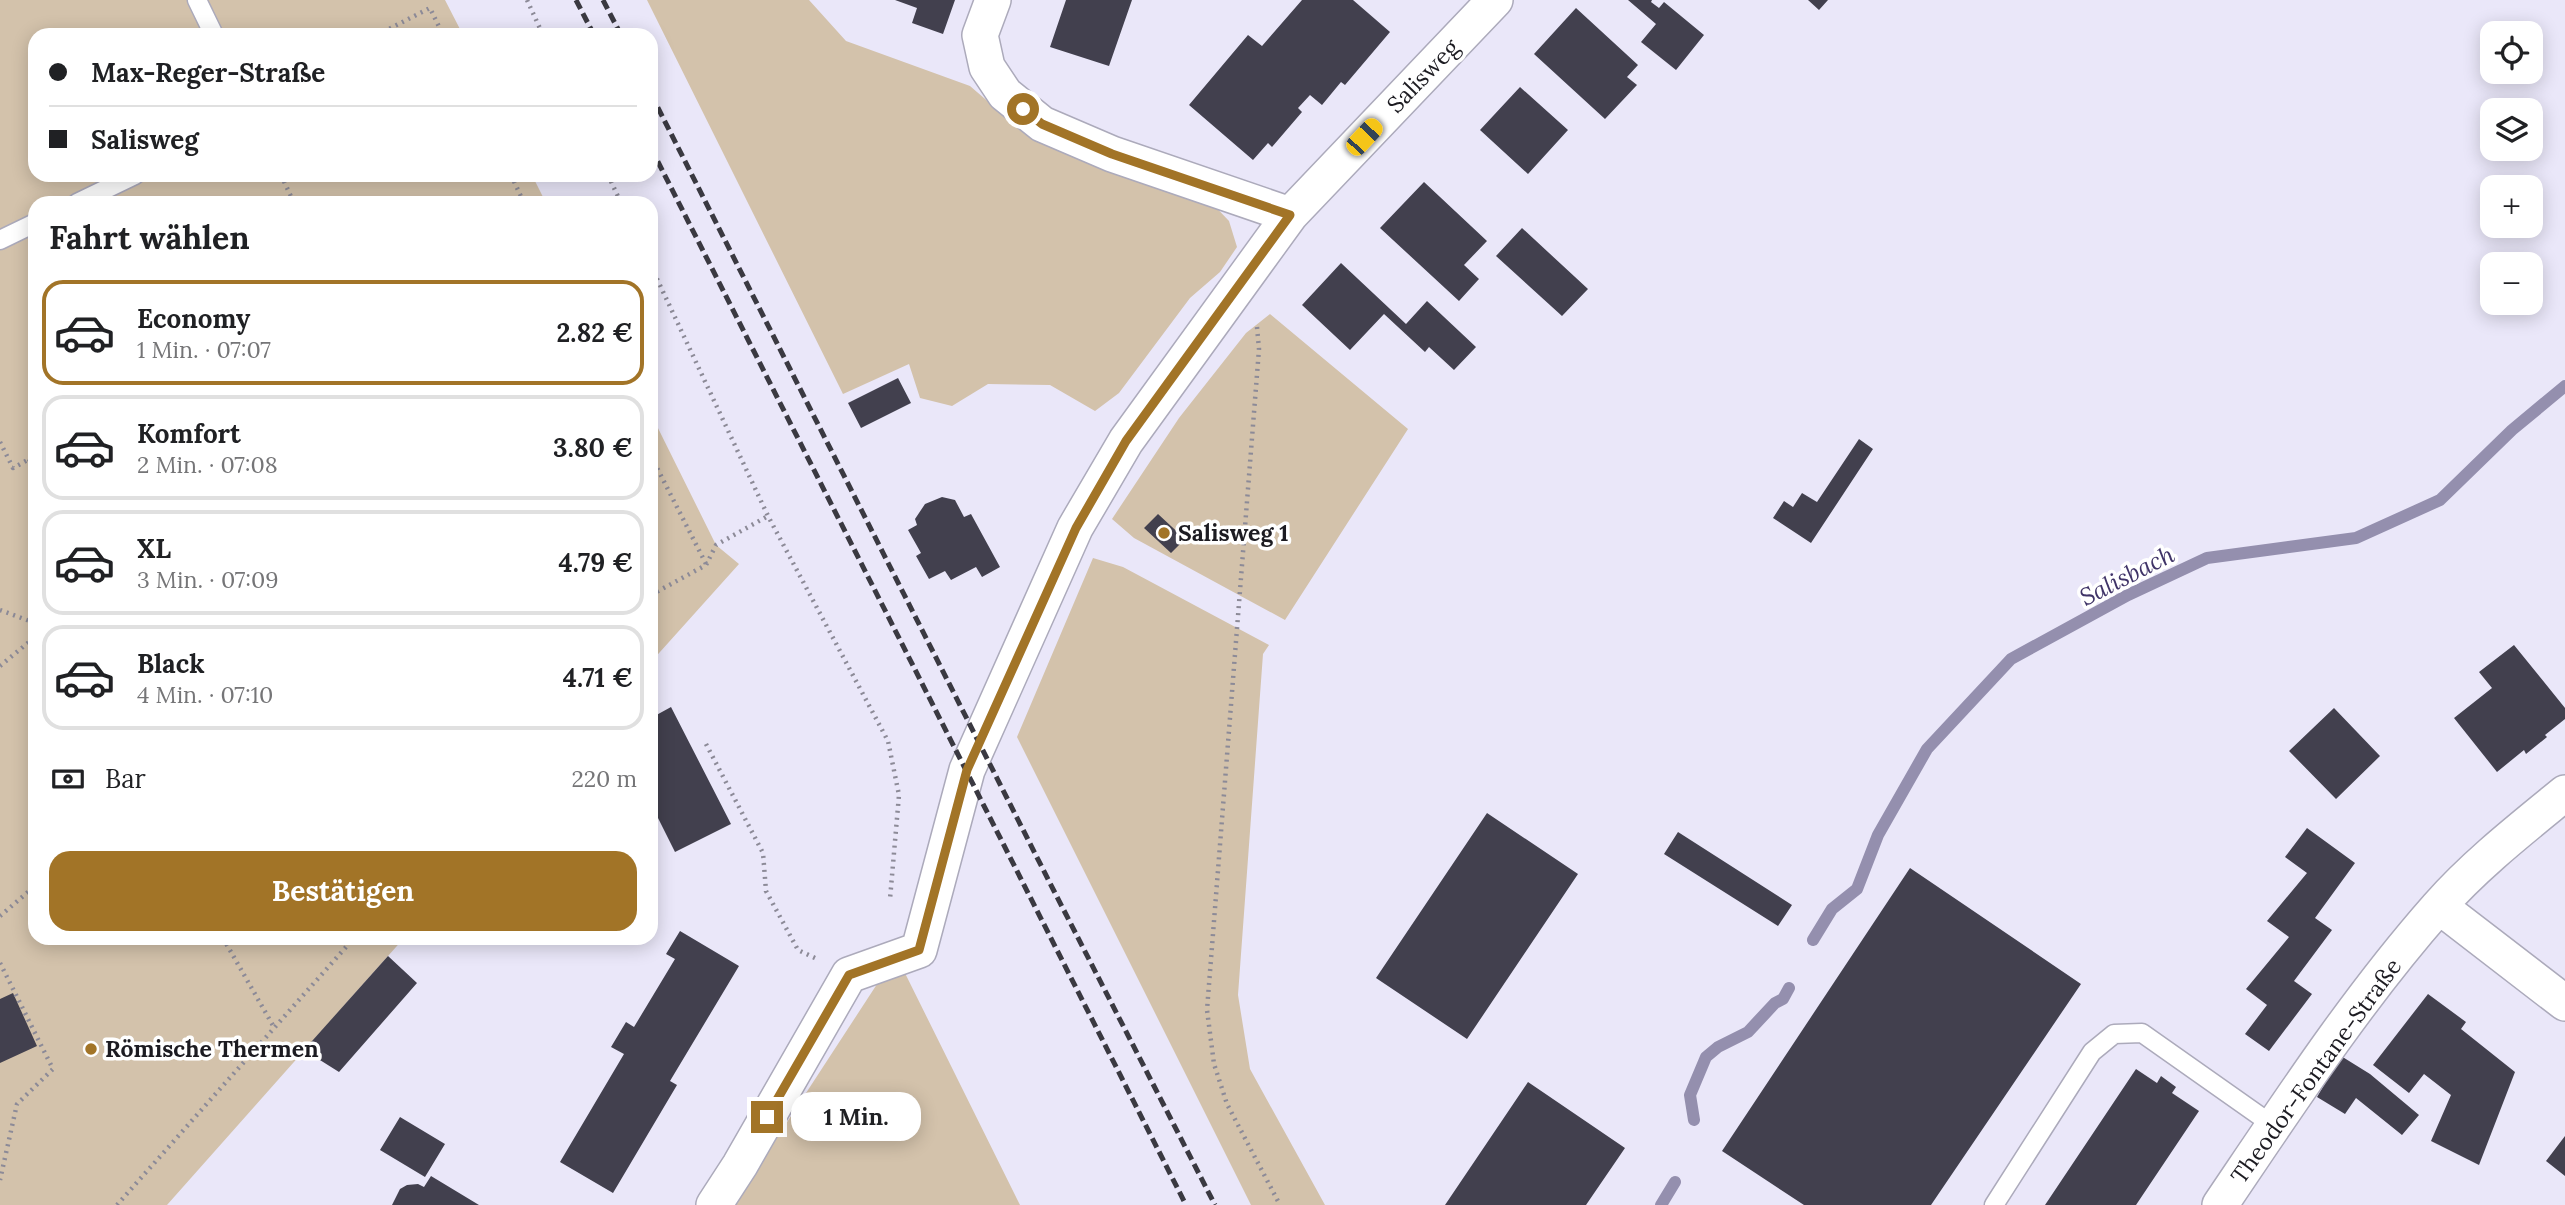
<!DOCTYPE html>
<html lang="de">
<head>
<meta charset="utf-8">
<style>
	body { margin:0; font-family:Lora,serif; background:#f6f6f6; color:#202124; height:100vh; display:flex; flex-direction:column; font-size:26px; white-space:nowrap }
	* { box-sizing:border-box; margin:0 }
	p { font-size:23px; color:#757577 }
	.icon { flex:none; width:38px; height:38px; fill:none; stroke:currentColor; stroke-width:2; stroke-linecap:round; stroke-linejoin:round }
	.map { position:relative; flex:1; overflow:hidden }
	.drawer { position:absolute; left:28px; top:196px; width:630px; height:749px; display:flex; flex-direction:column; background:#fff; border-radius:21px; box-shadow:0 4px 18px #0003 }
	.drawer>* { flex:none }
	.hud { position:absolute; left:28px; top:28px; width:630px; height:154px; border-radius:21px; box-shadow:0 4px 18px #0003; display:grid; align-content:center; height:154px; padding:0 21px; background:#fff }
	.controls { position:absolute; left:2480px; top:21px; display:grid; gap:14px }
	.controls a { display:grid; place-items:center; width:63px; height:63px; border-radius:14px; background:#fff; box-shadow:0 4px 18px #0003; font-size:35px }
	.end { position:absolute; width:32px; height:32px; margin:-16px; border:9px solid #a27427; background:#fff; box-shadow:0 0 0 4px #fff }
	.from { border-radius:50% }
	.bubble { position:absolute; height:49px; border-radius:21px; background:#fff; box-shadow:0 4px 18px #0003; font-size:23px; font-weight:700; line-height:49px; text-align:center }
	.car { position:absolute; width:21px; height:42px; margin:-21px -10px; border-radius:9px; box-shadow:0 0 5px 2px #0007; background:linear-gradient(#f5c518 24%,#345 0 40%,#f5c518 0 76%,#345 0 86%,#f5c518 0) }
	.hud b { display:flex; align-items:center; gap:24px; height:66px; font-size:26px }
	.hud b+b { border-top:2px solid #e0e0e0 }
	.hud i { width:18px; height:18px; background:#202124 }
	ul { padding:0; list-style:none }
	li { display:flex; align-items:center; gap:21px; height:105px; margin:0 14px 10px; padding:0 7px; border:4px solid #e0e0e0; border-radius:21px }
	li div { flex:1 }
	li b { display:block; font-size:26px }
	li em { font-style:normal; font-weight:700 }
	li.on { border-color:#a27427 }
	li>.icon { width:63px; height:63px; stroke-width:1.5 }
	h2 { padding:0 21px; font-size:32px; line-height:84px }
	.pay { display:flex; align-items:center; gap:18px; height:77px; padding:0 21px; font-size:26px }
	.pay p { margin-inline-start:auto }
	.primary-button { display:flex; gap:14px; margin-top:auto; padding:14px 21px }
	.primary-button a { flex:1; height:80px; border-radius:21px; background:#a27427; color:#fff; font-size:28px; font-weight:700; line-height:80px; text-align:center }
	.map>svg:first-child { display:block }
</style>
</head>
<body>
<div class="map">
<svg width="2565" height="1205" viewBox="0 0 2565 1205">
	<rect width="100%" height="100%" fill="#eae7f9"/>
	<path fill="#d3c2ab" d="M 0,0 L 445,0 L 463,35 L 35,35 L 35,175 L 532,175 L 546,203 L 35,203 L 35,938 L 404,938 L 167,1205 L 0,1205 Z
		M 647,0 L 809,0 L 846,41 L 970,86 L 1006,117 L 1208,199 L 1229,221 L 1237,247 L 1220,272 L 1190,298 L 1119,393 L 1095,411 L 1050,385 L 988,384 L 952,406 L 920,398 L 909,364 L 843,394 Z
		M 1270,314 L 1408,429 L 1285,620 L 1134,538 L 1112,519 L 1179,418 L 1246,333 Z
		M 651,414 L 716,545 L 739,564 L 651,662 Z
		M 1093,558 L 1123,567 L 1269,645 L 1263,654 L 1238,995 L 1250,1069 L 1325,1205 L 1251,1205 L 1017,737 Z
		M 896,955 L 1020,1205 L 733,1205 Z"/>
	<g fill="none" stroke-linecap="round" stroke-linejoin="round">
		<path stroke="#948fae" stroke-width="12" d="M 1813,940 L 1832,909 L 1857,889 L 1878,835 L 1927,749 L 2011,659 L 2128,595 L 2207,558 L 2356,538 L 2440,500 L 2512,430 L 2565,386
			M 1694,1120 L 1690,1095 L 1706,1057 L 1718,1047 L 1748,1032 L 1775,1003 L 1783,999 L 1789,988
			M 1661,1205 L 1675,1182"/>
	</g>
	<path fill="#42404e" d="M 895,0 L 955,0 L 943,34 L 912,23 L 917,8 Z
		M 1066,0 L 1132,0 L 1109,66 L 1050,47 Z
		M 1302,0 L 1353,0 L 1390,32 L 1345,85 L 1341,82 L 1322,105 L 1310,95 L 1298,108 L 1302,112 L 1272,147 L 1268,143 L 1253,160 L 1189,105 L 1248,35 L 1262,46 Z
		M 1628,0 L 1652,0 L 1651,2 L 1659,8 L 1664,2 L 1704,35 L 1676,70 L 1641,42 L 1656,24 Z
		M 1808,0 L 1828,0 L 1819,10 Z
		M 1576,8 L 1638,65 L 1627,77 L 1637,85 L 1605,119 L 1534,54 Z
		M 1520,87 L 1568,130 L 1528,174 L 1480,130 Z
		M 1424,182 L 1487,241 L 1464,265 L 1479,279 L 1459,301 L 1380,228 Z
		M 1522,228 L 1588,289 L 1562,316 L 1496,256 Z
		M 1341,263 L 1406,324 L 1427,301 L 1476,347 L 1454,370 L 1429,347 L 1425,352 L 1384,314 L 1350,350 L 1302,305 Z
		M 898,378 L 911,403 L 861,428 L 848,403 Z
		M 1859,439 L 1873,449 L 1811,543 L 1773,518 L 1784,501 L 1793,507 L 1802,493 L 1817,502 Z
		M 942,497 L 955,500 L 964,517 L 971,514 L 1000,567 L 982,577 L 976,567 L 951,580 L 945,571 L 929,579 L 916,556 L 921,553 L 908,530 L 917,525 L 915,519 L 925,504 Z
		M 1158,514 L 1185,539 L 1171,553 L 1144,528 Z
		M 2514,645 L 2565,708 L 2565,719 L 2545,735 L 2547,737 L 2526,754 L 2524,750 L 2497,772 L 2454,718 L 2492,688 L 2479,672 Z
		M 671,707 L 731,824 L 675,852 L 651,804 L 651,718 Z
		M 2334,708 L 2380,756 L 2336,799 L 2289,751 Z
		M 1487,813 L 1578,874 L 1467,1039 L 1376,978 Z
		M 2307,828 L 2355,863 L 2315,918 L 2332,930 L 2294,981 L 2312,994 L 2269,1051 L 2245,1034 L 2267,1005 L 2246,989 L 2289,937 L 2267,921 L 2307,873 L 2285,857 Z
		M 1678,832 L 1792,905 L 1778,926 L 1664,854 Z
		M 1910,868 L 2081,984 L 1931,1205 L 1804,1205 L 1722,1151 Z
		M 680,931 L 739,966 L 670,1081 L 677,1085 L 613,1193 L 560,1162 L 624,1054 L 611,1047 L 626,1022 L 634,1027 L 675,959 L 666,954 Z
		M 388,956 L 417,983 L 339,1072 L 304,1050 Z
		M 13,993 L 37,1046 L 0,1063 L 0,999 Z
		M 2428,994 L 2466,1022 L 2461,1029 L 2515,1072 L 2479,1165 L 2431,1141 L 2451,1095 L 2424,1074 L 2409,1093 L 2373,1065 Z
		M 2341,1056 L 2370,1074 L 2419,1115 L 2402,1135 L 2356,1098 L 2345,1114 L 2317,1097 Z
		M 2136,1069 L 2157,1083 L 2161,1076 L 2176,1087 L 2172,1093 L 2199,1111 L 2136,1205 L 2045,1205 Z
		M 1528,1082 L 1625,1148 L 1586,1205 L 1445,1205 Z
		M 400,1117 L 445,1144 L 425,1177 L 380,1150 Z
		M 2565,1136 L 2565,1176 L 2546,1161 Z
		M 431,1176 L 479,1205 L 392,1205 L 400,1189 L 407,1185 L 418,1184 L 424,1187 Z"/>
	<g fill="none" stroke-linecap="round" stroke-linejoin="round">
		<defs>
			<path id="lane" d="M 197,0 L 214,35
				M 77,203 L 135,175
				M 0,240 L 35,223
				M 1994,1205 L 2092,1052 L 2114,1034 L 2142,1033 L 2274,1126"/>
			<path id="street" d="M 993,0 L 980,35 L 987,67 L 1005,94 L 1042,124 L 1112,154 L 1290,215
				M 2439,906 L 2565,1003
				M 714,1205 L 740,1165 L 849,975 L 919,950 L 967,770 L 1075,528 L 1126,441 L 1290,215 L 1495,0
				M 2220,1205 C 2289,1103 2356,1000 2438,907 C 2475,865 2521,829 2565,793"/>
		</defs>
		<use href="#lane" stroke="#acaabb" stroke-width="21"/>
		<use href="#street" stroke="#acaabb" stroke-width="38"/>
		<path stroke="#8c8a97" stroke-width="4.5" stroke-dasharray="2 5" stroke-linecap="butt" d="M 527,0 L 543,35
			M 377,35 L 430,8 L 443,35
			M 281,175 L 294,203
			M 511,175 L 524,203
			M 608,175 L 621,203
			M 651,266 L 768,516 L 888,741 L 899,795 L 890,899
			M 1257,327 L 1259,349 L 1207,1010 L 1214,1064 L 1227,1104 L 1280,1205
			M 0,442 L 13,468 L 35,456
			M 651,456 L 706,564
			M 29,459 L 35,472
			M 651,595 L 706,565 L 716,545 L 768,516
			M 0,610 L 35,623
			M 0,666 L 35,637
			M 706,744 L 763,853 L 766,891 L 798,950 L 815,958
			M 0,916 L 35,886
			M 223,938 L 275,1029
			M 0,963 L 53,1069 L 17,1104 L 0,1180
			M 117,1205 L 354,938"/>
		<use href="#lane" stroke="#fff" stroke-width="18"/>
		<use href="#street" stroke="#fff" stroke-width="35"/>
		<path stroke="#3a3941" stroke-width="5" stroke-dasharray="10 5" stroke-linecap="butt" d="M 576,0 L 594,35
			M 603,0 L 621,35
			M 651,94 L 1054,891 L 1215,1205
			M 651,148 L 1186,1205"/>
	</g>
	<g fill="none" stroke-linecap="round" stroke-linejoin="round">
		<path stroke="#a27427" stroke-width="9" d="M 767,1117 L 849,975 L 919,950 L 967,770 L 1076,528 L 1126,441 L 1290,215 L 1112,154 L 1042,124 L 1023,109"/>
	</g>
	<g fill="#a27427" stroke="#fff" stroke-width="2.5">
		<circle cx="1164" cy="533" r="7"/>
		<circle cx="91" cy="1049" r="7"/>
	</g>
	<g text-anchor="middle" stroke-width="7" stroke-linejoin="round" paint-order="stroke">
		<g font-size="23" fill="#1c1b21" stroke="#fff">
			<text transform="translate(1423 76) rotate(-46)" y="8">Salisweg</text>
			<text transform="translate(2316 1071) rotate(-54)" y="8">Theodor-Fontane-Straße</text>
		</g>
		<g font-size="23" font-weight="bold" fill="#1c1b21" stroke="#fff" text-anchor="start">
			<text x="1178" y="541">Salisweg 1</text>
			<text x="105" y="1057">Römische Thermen</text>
		</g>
		<g font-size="24" font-style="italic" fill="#3f3367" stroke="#fff">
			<text transform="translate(2127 576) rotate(-27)" y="8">Salisbach</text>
		</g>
	</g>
</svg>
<div class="controls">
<a><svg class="icon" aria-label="locate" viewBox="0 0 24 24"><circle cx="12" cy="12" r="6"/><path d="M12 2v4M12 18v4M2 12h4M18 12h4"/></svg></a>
<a><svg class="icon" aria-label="layers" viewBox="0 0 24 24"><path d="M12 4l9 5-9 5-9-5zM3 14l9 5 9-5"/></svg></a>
<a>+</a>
<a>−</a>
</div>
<i class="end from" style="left:1023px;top:109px"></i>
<i class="end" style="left:767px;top:1117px"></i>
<div class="bubble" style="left:791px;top:1092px;width:130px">1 Min.</div>
<i class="car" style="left:1364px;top:137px;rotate:43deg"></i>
<div class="hud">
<b><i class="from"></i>Max-Reger-Straße</b>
<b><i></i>Salisweg</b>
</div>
<section class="drawer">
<h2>Fahrt wählen</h2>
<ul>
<li class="on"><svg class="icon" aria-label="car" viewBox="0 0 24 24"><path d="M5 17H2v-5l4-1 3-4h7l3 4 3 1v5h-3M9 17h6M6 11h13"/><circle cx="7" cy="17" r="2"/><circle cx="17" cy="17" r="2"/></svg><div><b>Economy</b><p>1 Min. · 07:07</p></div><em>2.82 €</em></li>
<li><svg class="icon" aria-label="car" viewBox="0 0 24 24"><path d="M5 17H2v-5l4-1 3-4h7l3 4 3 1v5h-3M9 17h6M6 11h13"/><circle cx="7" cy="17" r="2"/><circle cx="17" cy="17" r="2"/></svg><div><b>Komfort</b><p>2 Min. · 07:08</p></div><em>3.80 €</em></li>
<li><svg class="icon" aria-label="car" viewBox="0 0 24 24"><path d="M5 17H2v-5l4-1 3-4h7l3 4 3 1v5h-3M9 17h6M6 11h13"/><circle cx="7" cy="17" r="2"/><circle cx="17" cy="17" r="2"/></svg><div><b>XL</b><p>3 Min. · 07:09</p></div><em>4.79 €</em></li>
<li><svg class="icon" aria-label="car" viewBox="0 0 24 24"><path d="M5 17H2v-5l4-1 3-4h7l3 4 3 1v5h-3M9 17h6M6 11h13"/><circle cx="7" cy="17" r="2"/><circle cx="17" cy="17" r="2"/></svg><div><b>Black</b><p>4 Min. · 07:10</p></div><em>4.71 €</em></li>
</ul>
<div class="pay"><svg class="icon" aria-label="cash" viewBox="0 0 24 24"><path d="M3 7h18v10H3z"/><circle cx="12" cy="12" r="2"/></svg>Bar<p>220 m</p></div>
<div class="primary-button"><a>Bestätigen</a></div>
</section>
</div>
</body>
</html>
